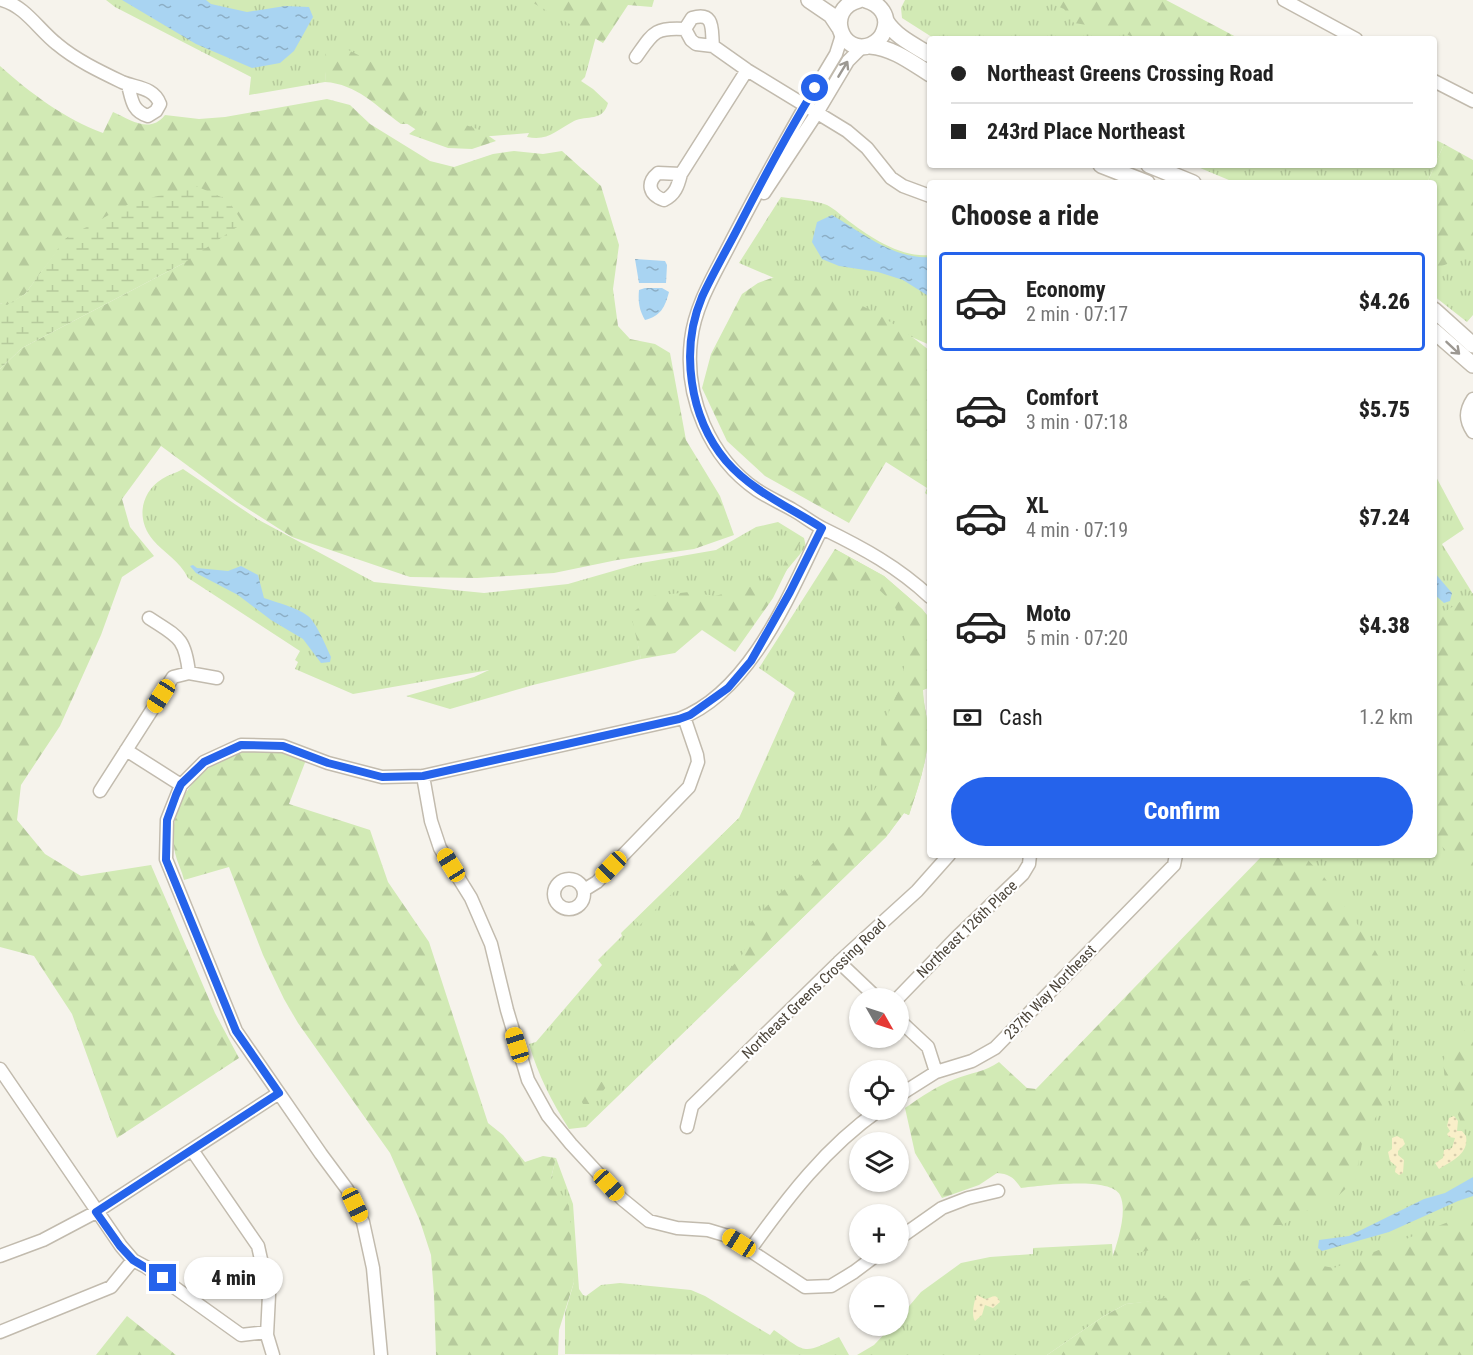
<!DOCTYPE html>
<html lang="en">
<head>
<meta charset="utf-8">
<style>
	body { margin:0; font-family:"Roboto Condensed",sans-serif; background:#f2f2f2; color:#222; height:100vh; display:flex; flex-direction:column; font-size:22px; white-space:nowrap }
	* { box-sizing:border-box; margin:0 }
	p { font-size:20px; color:#767676 }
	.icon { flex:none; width:33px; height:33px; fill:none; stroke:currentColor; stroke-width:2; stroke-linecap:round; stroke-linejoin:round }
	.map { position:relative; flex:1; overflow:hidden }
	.details { position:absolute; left:927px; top:180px; width:510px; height:678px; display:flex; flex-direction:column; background:#fff; border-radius:6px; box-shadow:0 2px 4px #0004 }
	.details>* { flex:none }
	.banner { position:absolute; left:927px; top:36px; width:510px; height:132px; border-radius:6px; box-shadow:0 2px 4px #0004; display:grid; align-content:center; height:132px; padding:0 24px; background:#fff }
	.needle { width:39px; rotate:129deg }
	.fabs { position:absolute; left:849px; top:988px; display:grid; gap:12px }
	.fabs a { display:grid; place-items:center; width:60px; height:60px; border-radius:50%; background:#fff; box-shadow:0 2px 4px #0004; font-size:30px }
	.end { position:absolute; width:27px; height:27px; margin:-14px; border:8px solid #2563eb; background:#fff; box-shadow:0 0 0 3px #fff }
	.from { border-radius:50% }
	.bubble { position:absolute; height:42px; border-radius:21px; background:#fff; box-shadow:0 2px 4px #0004; font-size:20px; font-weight:800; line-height:42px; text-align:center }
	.car { position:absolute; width:18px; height:36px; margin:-18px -9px; border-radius:8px; box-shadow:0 0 4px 2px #0007; background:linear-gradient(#f5c518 24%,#345 0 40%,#f5c518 0 76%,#345 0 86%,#f5c518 0) }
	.banner b { display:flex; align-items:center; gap:21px; height:57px; font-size:22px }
	.banner b+b { border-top:2px solid #e0e0e0 }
	.banner i { width:15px; height:15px; background:#222 }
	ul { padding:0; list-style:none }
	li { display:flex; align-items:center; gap:18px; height:99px; margin:0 12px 9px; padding:0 12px; border:3px solid transparent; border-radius:6px }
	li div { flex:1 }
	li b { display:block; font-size:22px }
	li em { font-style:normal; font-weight:800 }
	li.on { border-color:#2563eb }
	li>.icon { width:54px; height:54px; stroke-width:1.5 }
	h2 { padding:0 24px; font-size:27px; line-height:72px }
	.pay { display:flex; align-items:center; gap:15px; height:66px; padding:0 24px; font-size:22px }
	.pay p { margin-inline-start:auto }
	.cta { display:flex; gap:12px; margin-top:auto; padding:12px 24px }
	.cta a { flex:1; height:69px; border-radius:36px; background:#2563eb; color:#fff; font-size:24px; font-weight:800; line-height:69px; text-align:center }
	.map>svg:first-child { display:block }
</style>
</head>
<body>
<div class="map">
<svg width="1473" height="1355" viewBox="0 0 1473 1355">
	<defs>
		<pattern id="grass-tufts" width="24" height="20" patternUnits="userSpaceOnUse" patternTransform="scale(1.5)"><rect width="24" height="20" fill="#d2eab5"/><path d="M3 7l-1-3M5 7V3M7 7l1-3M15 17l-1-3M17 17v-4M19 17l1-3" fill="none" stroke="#b6ca9c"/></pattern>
		<pattern id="forest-firs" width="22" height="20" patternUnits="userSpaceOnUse" patternTransform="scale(1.5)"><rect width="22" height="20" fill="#d2eab5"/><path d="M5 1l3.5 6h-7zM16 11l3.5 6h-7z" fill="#b6ca9c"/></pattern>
		<pattern id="wetland-marsh" width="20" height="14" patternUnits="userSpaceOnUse" patternTransform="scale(1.5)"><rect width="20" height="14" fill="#d2eab5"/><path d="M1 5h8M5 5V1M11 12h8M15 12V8" fill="none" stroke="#b6ca9c"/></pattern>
		<pattern id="sand-dots" width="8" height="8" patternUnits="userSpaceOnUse" patternTransform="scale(1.5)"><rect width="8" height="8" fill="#f9efc9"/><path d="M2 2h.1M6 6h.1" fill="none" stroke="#d7cead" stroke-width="1.8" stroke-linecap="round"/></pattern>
		<pattern id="water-ripples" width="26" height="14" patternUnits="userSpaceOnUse" patternTransform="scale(1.5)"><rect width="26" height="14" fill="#a9d4f2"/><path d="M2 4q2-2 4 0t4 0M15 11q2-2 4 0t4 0" fill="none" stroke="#8caec5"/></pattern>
	</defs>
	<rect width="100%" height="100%" fill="#f6f3ec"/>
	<path fill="url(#grass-tufts)" d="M 106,0 L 566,0 L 598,29 L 585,77 L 581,81 L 593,89 L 608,103 C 603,122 587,115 574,121 C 555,131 549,141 527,137 L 529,133 L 467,138 L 421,133 L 388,111 L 341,71 L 326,72 L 325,82 L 249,95 L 251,77 L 115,7 Z
		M 905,0 L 1101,0 L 1172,39 L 935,39 L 902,18 L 901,8 Z
		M 1434,139 L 1444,144 L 1427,183 L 1236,183 L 1193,165 L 1434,165 Z
		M 781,197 C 795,199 814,200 827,205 C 835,209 843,217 850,222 C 871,238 902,258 930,255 L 930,345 L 739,263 Z
		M 1434,214 L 1473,245 L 1473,315 L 1467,322 L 1434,296 Z
		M 183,469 L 257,519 L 374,582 L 484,593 L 568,584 L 641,563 L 716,550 L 756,527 L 778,522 L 804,538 L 806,547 L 759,603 L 637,639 L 641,659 L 533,685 L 450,709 L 406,696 L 474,677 L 489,670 L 353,694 L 295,669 L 298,662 L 295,660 L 300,651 L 188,578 C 180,561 164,553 153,540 C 136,520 140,493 162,479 C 168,475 176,473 183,469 Z
		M 1434,473 L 1464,529 L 1442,544 L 1473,594 L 1434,644 Z
		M 835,549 L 884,576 L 922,609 L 930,619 L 930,687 L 923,690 C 923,703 927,715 928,728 C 929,758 918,787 909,815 L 904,813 L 886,837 L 586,1127 L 569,1129 C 552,1102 538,1075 529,1044 L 536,1042 L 602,965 L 598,960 L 622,936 L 621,933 L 739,818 L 795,693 L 759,668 Z
		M 1434,794 L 1473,823 L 1473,1229 L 1375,1279 L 1126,1304 L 1104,1316 L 1047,1355 L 857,1355 L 874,1345 L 892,1326 L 898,1326 L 899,1318 L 921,1292 L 961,1263 L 990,1257 L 1033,1254 L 1033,1248 L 1112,1244 L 1113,1259 L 1271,855 L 1434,855 Z
		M 556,1158 L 573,1204 L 579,1289 L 583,1295 L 586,1296 L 601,1285 L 620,1283 L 691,1290 L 705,1296 L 770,1335 L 774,1330 C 807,1353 802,1355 839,1337 L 849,1355 L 565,1354 L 565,1313 L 574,1282 L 551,1178 Z"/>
	<path fill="url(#forest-firs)" d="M 528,0 L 654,0 L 652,7 L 628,5 L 603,43 Z
		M 1043,0 L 1166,0 L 1240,39 L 1138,39 L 1113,29 L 1074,23 L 1064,9 Z
		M 339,45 C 372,63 402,74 426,105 C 423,118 416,125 401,124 C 376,106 357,84 325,82 L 326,65 L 325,49 Z
		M 0,66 C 30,93 65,119 103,133 L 113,112 C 131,120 150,134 165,115 L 199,119 L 225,117 L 327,99 L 350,105 L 370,124 L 430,161 L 454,167 L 493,154 L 514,151 L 543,154 L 562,151 L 601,186 L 619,245 L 613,289 L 618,326 L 630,339 L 655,344 L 670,353 L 686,440 L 720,496 L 734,535 L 694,549 L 617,560 L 554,573 L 477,578 L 410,577 L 292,537 L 237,502 L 161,446 L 122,499 L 130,527 L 154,556 L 122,577 L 101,635 L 60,726 L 21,785 L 17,820 L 45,854 L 81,876 L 151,865 L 215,1013 L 239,1058 L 117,1138 L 72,1014 L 34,956 L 0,947 L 0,369 L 22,348 L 184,263 L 67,238 L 25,294 L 7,306 L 0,303 Z
		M 437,115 L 480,130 L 496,141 L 472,149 L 448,148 L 409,134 L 429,119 Z
		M 1444,144 L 1473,160 L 1473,254 L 1434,269 L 1434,183 L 1427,183 Z
		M 780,275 C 835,288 887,315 930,351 L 930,497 L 925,493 L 927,488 L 886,462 L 849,523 L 765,476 L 727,441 L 702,388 L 711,354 L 742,294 L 758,283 Z
		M 801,541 L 773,598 L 735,652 L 702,630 L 675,653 L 641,659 L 631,614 L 653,596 L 689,592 L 715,596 L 761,584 L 782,568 L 795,542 Z
		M 835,549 L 884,576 L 922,609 L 930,619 L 930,687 L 923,690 C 923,703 927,715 928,728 C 929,758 918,787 909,815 L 904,813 L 886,837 L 735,983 L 724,975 L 741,957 L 748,943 L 740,933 L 778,895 L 805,872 L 854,821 L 879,783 L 882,728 L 900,686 L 907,654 L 904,633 L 894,604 L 870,581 L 847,583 L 827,589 L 820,582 Z
		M 1473,593 L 1473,883 L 1470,876 L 1434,838 L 1434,619 Z
		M 249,749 L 281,751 L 306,760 L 289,804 L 370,830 L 388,882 L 429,942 L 488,1123 L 503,1135 L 525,1162 L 543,1156 L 556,1158 L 551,1178 L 569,1206 L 574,1282 L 559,1330 L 558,1355 L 436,1355 L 434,1295 L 431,1255 L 420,1221 L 390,1153 L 298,1023 L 284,999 L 263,955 L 229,867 L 184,880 C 182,871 177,862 175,853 C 165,801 202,761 249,749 Z
		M 739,818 L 743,819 L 721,840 L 686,881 L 666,899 L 640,925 L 635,920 Z
		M 1263,855 L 1303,855 L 1324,877 L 1372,945 L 1384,966 L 1392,987 L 1393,1072 L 1390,1094 L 1363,1138 L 1355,1180 L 1338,1196 L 1308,1210 L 1282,1225 L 1252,1226 L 1112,1259 C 1117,1243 1128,1212 1120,1195 C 1110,1176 1040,1186 1021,1188 C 1014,1178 1010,1174 997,1173 L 979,1185 L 942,1198 L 915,1153 L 905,1108 C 921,1097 937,1086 955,1079 C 970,1073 985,1072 999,1062 L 1027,1088 L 1036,1089 Z
		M 1473,942 L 1473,999 L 1462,980 L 1466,958 Z
		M 1473,1025 L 1473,1129 L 1462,1126 C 1448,1084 1424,1055 1473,1025 Z
		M 573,1078 L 583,1081 L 610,1082 L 593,1104 L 583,1104 L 576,1091 Z
		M 1473,1212 L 1473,1355 L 1047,1355 L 1104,1316 L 1126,1304 L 1150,1301 L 1258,1278 L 1291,1260 L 1334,1268 Z
		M 127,1316 L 176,1355 L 96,1355 Z"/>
	<path fill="url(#wetland-marsh)" d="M 196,186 L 228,200 L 243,223 L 184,263 L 22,348 L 0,369 L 0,303 L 7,305 L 25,294 L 66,238 L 131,203 Z"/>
	<path fill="url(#sand-dots)" d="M 1454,1116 L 1458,1121 L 1457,1131 L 1462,1131 L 1466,1136 C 1469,1154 1452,1161 1439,1169 L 1435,1163 L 1443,1158 L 1444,1150 L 1452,1148 L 1455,1138 L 1449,1137 L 1447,1134 L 1450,1131 L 1447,1126 L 1449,1118 Z
		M 1397,1136 L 1403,1139 L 1405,1144 L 1398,1151 L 1398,1155 L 1404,1160 L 1403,1173 L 1399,1175 L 1395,1172 L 1396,1166 L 1390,1161 L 1388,1152 L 1392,1149 L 1392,1138 Z
		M 977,1295 L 985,1299 C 992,1298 996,1292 1000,1302 L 993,1308 L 985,1305 L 982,1315 L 975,1321 C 971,1316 974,1300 977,1295 Z"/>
	<path fill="url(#water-ripples)" d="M 122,0 L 206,0 L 211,4 L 247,12 L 285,6 L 309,7 L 313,17 L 294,51 L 280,63 L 252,68 L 196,44 Z
		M 832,215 C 861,232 895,260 930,257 L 930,297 L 903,280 L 878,272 L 839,266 L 822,259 L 812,242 L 817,222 Z
		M 635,259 L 665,261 L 667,265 L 666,283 L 639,283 Z
		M 645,288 L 662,288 L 669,292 C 665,307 661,316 645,320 C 639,310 638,301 639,290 Z
		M 193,565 L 197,568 L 228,571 L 241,566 L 258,575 L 264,598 C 278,603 296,607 308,616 C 316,622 327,648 331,657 L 330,662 L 321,663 L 303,639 L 271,620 L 238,595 L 196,573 L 190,566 Z
		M 1434,572 L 1452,593 L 1450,601 L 1444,603 L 1434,594 Z
		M 1473,1177 L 1473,1196 L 1458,1201 L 1389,1232 L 1322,1251 L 1318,1248 L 1319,1240 L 1349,1236 L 1424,1199 L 1445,1193 Z"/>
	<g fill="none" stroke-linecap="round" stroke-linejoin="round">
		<defs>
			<path id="minor" d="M 2,0 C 26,7 38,29 57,44 C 76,60 99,71 122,82 C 136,88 154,87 160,104 L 156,111 L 148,116 C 132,111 132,100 128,85
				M 1284,0 L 1356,39
				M 842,35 L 836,54 C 799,115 765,177 732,240 C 716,272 695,304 691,340 C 684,397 710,458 757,490 C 769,498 781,503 793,510 C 804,516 813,524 824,529 C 863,548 898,567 930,597
				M 713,46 C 711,31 716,11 692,18 L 685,29 L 691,40 L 696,44 L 713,46 L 747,70 L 847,131 L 867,148 L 891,178 L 903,186 L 930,196
				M 636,57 C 653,33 654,27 685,29
				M 1434,81 L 1473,101
				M 681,174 L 658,173 C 646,183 649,195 664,200 C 675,195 678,186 681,174 L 747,70
				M 764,193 L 817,113 L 848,61 L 862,47
				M 1473,399 C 1465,411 1465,420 1473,432
				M 149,618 C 178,637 185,637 189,673
				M 126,750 L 181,785
				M 423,776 L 431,821 L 440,848 L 471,898 L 491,944 L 507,1010 L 528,1080 L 548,1116 L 571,1144 L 622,1199 L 649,1221 L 677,1228 L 708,1230 L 728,1236 L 805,1287 L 831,1286 L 854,1272 L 878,1254
				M 100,791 L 173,677 L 189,673 L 217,678
				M554 894a15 15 0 1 1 30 0a15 15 0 1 1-30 0Z
				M 584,890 L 597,882 L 689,787 L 698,762 L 697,755 L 684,717
				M 839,962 L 878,999
				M 897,999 L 957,937 L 1023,874 L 1029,864 L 1030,855
				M 898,1019 L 928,1047 L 936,1072
				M 0,1069 L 121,1246 L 133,1260 L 146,1267 L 241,1335 L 267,1332
				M 898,1096 L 936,1072 L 972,1061 L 995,1048 L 1174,865 L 1176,855
				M 687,1127 L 692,1106 L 839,962 L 917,891 L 949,855
				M 192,1150 L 258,1246 L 269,1295 L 267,1335 L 273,1355
				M 898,1239 L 942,1208 L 968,1198 L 998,1191
				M 750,1250 C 787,1198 826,1147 879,1110
				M 0,1256 L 43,1240 L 96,1212 L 279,1093
				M 0,1332 L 111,1287 L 133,1260
				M 381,1355 L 373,1268 L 363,1222 L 347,1189 L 321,1154 L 236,1031 L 166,859 L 167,820 L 181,785 L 204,762 L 241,745 L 283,746 L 328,763 L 382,777 L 423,776 L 679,719 C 751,692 790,593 822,528"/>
			<path id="tertiary" d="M 809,0 L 831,15 L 839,27
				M 859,0 C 824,9 841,57 871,45 C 877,42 882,37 884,31 C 890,16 880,4 866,0
				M 886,21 C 896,37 914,45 930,55
				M 870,46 C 893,48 911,62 930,74
				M 1101,165 L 1147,183
				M 1149,165 L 1193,183
				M 1434,310 L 1473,345
				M 1434,331 L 1473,365"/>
		</defs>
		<use href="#minor" stroke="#c2bbae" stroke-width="15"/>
		<use href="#tertiary" stroke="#c2bbae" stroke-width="18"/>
		<use href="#minor" stroke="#fff" stroke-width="12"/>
		<use href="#tertiary" stroke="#fff" stroke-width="15"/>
	</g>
	<defs><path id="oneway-shaft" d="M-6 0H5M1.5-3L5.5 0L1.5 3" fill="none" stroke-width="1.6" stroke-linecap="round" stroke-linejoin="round" transform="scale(1.5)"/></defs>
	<g stroke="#9c9892">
		<use href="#oneway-shaft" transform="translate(843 69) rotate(-59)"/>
		<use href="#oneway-shaft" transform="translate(1453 348) rotate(43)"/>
	</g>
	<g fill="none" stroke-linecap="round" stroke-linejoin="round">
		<path stroke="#2563eb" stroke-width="8" d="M 163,1278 L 133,1260 L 120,1246 L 96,1212 L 279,1093 L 236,1031 L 166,860 L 167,820 L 176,795 L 181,784 L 204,762 L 241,745 L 283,746 L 328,763 L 382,777 L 423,776 L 679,719 L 690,715 L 728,688 L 751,661 L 790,592 L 822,528 C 789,507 752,491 726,461 C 689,417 680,349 702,297 C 714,271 729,246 742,220 C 765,175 789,131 815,88"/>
	</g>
	<g text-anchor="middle" stroke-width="4.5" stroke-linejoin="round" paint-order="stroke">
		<g font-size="15" fill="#4b4439" stroke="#fff">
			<text transform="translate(967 929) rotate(-44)" y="5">Northeast 126th Place</text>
			<text transform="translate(814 989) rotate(-44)" y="5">Northeast Greens Crossing Road</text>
			<text transform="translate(1050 992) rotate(-46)" y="5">237th Way Northeast</text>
		</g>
	</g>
</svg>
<div class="fabs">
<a><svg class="needle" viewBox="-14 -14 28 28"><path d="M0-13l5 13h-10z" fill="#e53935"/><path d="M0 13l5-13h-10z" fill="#767676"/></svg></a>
<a><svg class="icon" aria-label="locate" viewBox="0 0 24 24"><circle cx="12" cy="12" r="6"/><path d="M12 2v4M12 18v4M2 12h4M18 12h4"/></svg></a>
<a><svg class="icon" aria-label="layers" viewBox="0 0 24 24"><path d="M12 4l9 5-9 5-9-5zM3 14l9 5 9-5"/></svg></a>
<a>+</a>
<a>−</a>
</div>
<i class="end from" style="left:815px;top:88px"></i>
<i class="end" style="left:163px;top:1278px"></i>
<div class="bubble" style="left:184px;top:1257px;width:99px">4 min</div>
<i class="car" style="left:161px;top:696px;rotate:213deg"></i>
<i class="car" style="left:451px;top:865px;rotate:328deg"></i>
<i class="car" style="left:611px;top:867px;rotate:224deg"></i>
<i class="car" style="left:517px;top:1045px;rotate:343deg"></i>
<i class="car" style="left:609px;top:1185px;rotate:137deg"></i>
<i class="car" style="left:355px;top:1205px;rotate:155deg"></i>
<i class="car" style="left:739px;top:1243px;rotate:302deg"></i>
<div class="banner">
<b><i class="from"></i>Northeast Greens Crossing Road</b>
<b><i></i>243rd Place Northeast</b>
</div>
<section class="details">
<h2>Choose a ride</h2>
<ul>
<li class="on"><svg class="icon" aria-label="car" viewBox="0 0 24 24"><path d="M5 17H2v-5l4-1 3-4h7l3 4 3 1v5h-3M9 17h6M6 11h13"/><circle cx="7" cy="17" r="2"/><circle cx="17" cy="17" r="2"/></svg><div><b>Economy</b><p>2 min · 07:17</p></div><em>$4.26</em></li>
<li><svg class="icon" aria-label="car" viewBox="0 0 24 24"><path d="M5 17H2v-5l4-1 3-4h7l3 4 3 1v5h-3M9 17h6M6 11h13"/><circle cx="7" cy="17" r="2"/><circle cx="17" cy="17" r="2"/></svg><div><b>Comfort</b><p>3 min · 07:18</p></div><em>$5.75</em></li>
<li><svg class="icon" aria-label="car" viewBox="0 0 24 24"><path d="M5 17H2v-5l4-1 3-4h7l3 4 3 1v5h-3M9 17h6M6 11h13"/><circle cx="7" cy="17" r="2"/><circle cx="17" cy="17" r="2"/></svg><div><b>XL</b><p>4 min · 07:19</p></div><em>$7.24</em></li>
<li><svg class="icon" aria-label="car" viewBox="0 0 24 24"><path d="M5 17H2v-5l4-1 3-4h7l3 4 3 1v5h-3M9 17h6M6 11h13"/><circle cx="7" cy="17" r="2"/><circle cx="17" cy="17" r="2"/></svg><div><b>Moto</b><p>5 min · 07:20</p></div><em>$4.38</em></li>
</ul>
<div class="pay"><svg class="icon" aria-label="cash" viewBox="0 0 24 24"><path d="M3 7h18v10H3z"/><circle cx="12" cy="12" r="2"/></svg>Cash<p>1.2 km</p></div>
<div class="cta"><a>Confirm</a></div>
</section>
</div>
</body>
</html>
